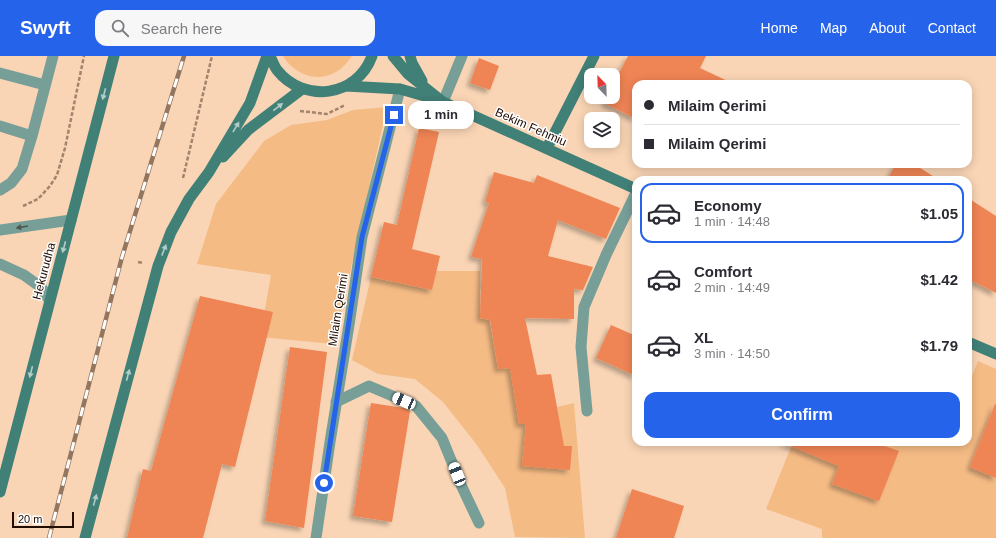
<!DOCTYPE html>
<html lang="en">
<head>
<meta charset="utf-8">
<style>
	body { margin:0; font-family:Arial,sans-serif; background:#f7f7f7; color:#2b2b33; height:100vh; display:flex; flex-direction:column; font-size:15px; white-space:nowrap }
	* { box-sizing:border-box; margin:0 }
	p { font-size:13px; color:#7c7c81 }
	.icon { flex:none; width:22px; height:22px; fill:none; stroke:currentColor; stroke-width:2; stroke-linecap:round; stroke-linejoin:round }
	.map { position:relative; flex:1; overflow:hidden }
	.sheet { position:absolute; left:632px; top:120px; width:340px; height:270px; display:flex; flex-direction:column; background:#fff; border-radius:12px; box-shadow:0 2px 10px #0003 }
	.sheet>* { flex:none }
	.banner { position:absolute; left:632px; top:24px; width:340px; height:88px; border-radius:12px; box-shadow:0 2px 10px #0003; display:grid; align-content:center; height:88px; padding:0 12px; background:#fff }
	.needle { width:26px; rotate:337deg }
	.controls { position:absolute; left:584px; top:12px; display:grid; gap:8px }
	.controls a { display:grid; place-items:center; width:36px; height:36px; border-radius:8px; background:#fff; box-shadow:0 2px 10px #0003; font-size:20px }
	.scale { position:absolute; left:12px; bottom:10px; width:62px; box-sizing:border-box; padding-left:4px; border:2px solid #210d00; border-top:0; font-size:11px; line-height:14px; white-space:nowrap; color:#210d00; -webkit-text-stroke:3px #fefefe; paint-order:stroke }
	.end { position:absolute; width:18px; height:18px; margin:-9px; border:5px solid #2563eb; background:#fff; box-shadow:0 0 0 2px #fff }
	.from { border-radius:50% }
	.bubble { position:absolute; height:28px; border-radius:12px; background:#fff; box-shadow:0 2px 10px #0003; font-size:13px; font-weight:800; line-height:28px; text-align:center }
	.car { position:absolute; width:12px; height:24px; margin:-12px -6px; border-radius:5px; box-shadow:0 0 3px 1px #0007; background:linear-gradient(#fff 24%,#345 0 40%,#fff 0 76%,#345 0 86%,#fff 0) }
	.banner b { display:flex; align-items:center; gap:14px; height:38px; font-size:15px }
	.banner b+b { border-top:1px solid #e1e1e2 }
	.banner i { width:10px; height:10px; background:#2b2b33 }
	ul { padding:7px 0 0; list-style:none }
	li { display:flex; align-items:center; gap:12px; height:60px; margin:0 8px 6px; padding:0 4px; border:2px solid transparent; border-radius:12px }
	li div { flex:1 }
	li b { display:block; font-size:15px }
	li em { font-style:normal; font-weight:800 }
	li.on { border-color:#2563eb }
	li>.icon { width:36px; height:36px; stroke-width:1.5 }
	.cta { display:flex; gap:8px; margin-top:auto; padding:8px 12px }
	.cta a { flex:1; height:46px; border-radius:12px; background:#2563eb; color:#fff; font-size:16px; font-weight:800; line-height:46px; text-align:center }
	header { display:flex; align-items:center; gap:24px; box-sizing:border-box; height:56px; padding:0 20px; background:#2563eb; color:#fff }
	header strong { font-size:19px }
	nav { display:flex; gap:22px; margin-inline-start:auto; font-size:14px }
	.search { width:280px; height:36px; background:#f7f7f7; display:flex; align-items:center; gap:10px; box-sizing:border-box; padding:0 14px; border-radius:12px; color:#7c7c81; font-size:15px }
	.map>svg:first-child { display:block }
</style>
</head>
<body>
<header>
<strong>Swyft</strong>
<div class="search"><svg class="icon" aria-label="search" viewBox="0 0 24 24"><circle cx="10" cy="10" r="6"/><path d="M15 15l6 6"/></svg>Search here</div>
<nav><a>Home</a><a>Map</a><a>About</a><a>Contact</a></nav>
</header>
<div class="map">
<svg width="996" height="482" viewBox="0 0 996 482">
	<defs>
		<filter id="shadow"><feDropShadow dx="-3.5" dy="3.5" stdDeviation="2" flood-color="#0004"/></filter>
	</defs>
	<rect width="100%" height="100%" fill="#f9d5b5"/>
	<path fill="#f5bb85" d="M 283,0 L 352,0 C 347,7 342,13 334,17 C 315,27 293,17 283,0 Z
		M 387,51 L 334,288 L 260,281 L 271,219 L 197,208 L 216,148 L 264,85 L 291,69 L 327,64 L 353,54 Z
		M 436,215 L 480,215 L 480,262 L 489,264 L 498,312 L 512,312 L 512,321 L 519,368 L 559,365 L 557,351 L 574,347 L 585,482 L 515,481 L 505,432 L 477,389 L 443,346 L 415,323 L 378,318 L 352,304 L 371,221 L 432,234 Z
		M 978,305 L 996,313 L 996,482 L 822,482 L 822,473 L 766,453 L 793,386 L 968,386 L 968,330 Z"/>
	<path fill="#ef8454" filter="url(#shadow)" d="M 628,0 L 706,0 L 700,12 L 734,28 L 636,28 L 636,63 L 604,47 L 607,41 L 613,41 L 613,29 Z
		M 479,2 L 499,10 L 490,34 L 470,27 Z
		M 419,72 L 439,76 L 412,193 L 440,200 L 432,234 L 371,221 L 384,166 L 397,169 Z
		M 896,108 L 914,108 L 939,124 L 887,124 Z
		M 494,116 L 534,127 L 537,119 L 620,152 L 606,183 L 558,164 L 548,200 L 593,211 L 583,234 L 574,233 L 574,263 L 525,262 L 537,319 L 551,318 L 564,390 L 572,390 L 570,414 L 522,410 L 526,368 L 519,368 L 510,312 L 498,313 L 490,264 L 480,262 L 482,203 L 471,201 L 489,147 L 485,146 Z
		M 968,142 L 996,160 L 996,237 L 968,223 Z
		M 200,240 L 273,256 L 235,411 L 222,408 L 203,482 L 127,482 L 143,413 L 151,415 Z
		M 611,269 L 636,280 L 636,320 L 596,302 Z
		M 290,291 L 327,296 L 304,472 L 265,465 Z
		M 371,347 L 404,352 L 410,355 L 392,466 L 353,460 Z
		M 995,348 L 996,348 L 996,422 L 970,411 Z
		M 781,386 L 873,386 L 899,395 L 879,445 L 832,428 L 839,410 Z
		M 632,433 L 684,450 L 674,482 L 616,482 Z"/>
	<g fill="none" stroke-linecap="round" stroke-linejoin="round">
		<path stroke="#a2846c" stroke-width="2.5" stroke-dasharray="4 2" stroke-linecap="butt" d="M 300,55 L 327,58 L 345,49
			M 183,122 L 212,0
			M 23,150 L 38,143 L 50,130 L 57,119 L 65,92 L 84,0
			M 138,206 L 143,207"/>
		<path stroke="#779f98" stroke-width="11" d="M 0,17 L 45,29
			M 443,46 L 462,0
			M 0,70 L 32,80
			M 0,134 L 11,127 L 22,113 L 32,80 L 53,0
			M 336,346 L 369,330 L 416,350 L 442,382 L 462,431 L 479,467
			M 587,355 L 581,291 L 584,251 L 606,199 L 636,137"/>
		<path stroke="#779f98" stroke-width="11" d="M 0,174 L 71,164
			M 0,208 L 24,219 L 42,232 L 49,244
			M 316,482 L 330,386 L 349,269 L 362,181 L 400,33"/>
		<path stroke="#418077" stroke-width="11" d="M 270,0 C 272,4 274,10 277,14 C 304,48 357,41 372,0
			M 393,0 L 408,18 L 443,46 L 636,133
			M 410,0 L 412,7 L 422,25
			M 346,30 L 400,33 L 435,43
			M 547,92 L 594,0
			M 223,101 L 248,74 L 302,33
			M 968,286 L 996,298
			M 0,436 L 114,0
			M 85,482 L 158,210 L 171,176 L 189,143 L 209,116 L 250,47 L 267,0"/>
		<defs>
			<path id="rail" d="M 49,482 L 122,201 L 184,0"/>
		</defs>
		<use href="#rail" stroke="#93765f" stroke-width="4.5"/>
		<use href="#rail" stroke="#fefefe" stroke-width="3" stroke-dasharray="9" stroke-linecap="butt"/>
	</g>
	<defs><path id="oneway-solid" d="M-6-.8H1V-3.2L6.5 0L1 3.2V.8H-6Z"/></defs>
	<g fill="#b2ccc8">
		<use href="#oneway-solid" transform="translate(104 38) rotate(105)"/>
		<use href="#oneway-solid" transform="translate(278 51) rotate(-38)"/>
		<use href="#oneway-solid" transform="translate(236 71) rotate(-59)"/>
		<use href="#oneway-solid" transform="translate(64 191) rotate(105)"/>
		<use href="#oneway-solid" transform="translate(164 194) rotate(-69)"/>
		<use href="#oneway-solid" transform="translate(31 316) rotate(104)"/>
		<use href="#oneway-solid" transform="translate(128 319) rotate(-75)"/>
		<use href="#oneway-solid" transform="translate(95 444) rotate(-75)"/>
	</g>
	<use fill="#4c564c" href="#oneway-solid" transform="translate(22 171) rotate(170)"/>
	<g fill="none" stroke-linecap="round" stroke-linejoin="round">
		<path stroke="#2563eb" stroke-width="5" d="M 324,427 L 362,181 L 394,59"/>
	</g>
	<g text-anchor="middle" stroke-width="3" stroke-linejoin="round" paint-order="stroke">
		<g font-size="12" fill="#210d00" stroke="#fefefe">
			<text transform="translate(531 71) rotate(24)" y="4">Bekim Fehmiu</text>
			<text transform="translate(44 215) rotate(-75)" y="4">Hekurudha</text>
			<text transform="translate(338 254) rotate(-81)" y="4">Milaim Qerimi</text>
		</g>
	</g>
</svg>
<div class="controls">
<a><svg class="needle" viewBox="-14 -14 28 28"><path d="M0-13l5 13h-10z" fill="#e53935"/><path d="M0 13l5-13h-10z" fill="#7c7c81"/></svg></a>
<a><svg class="icon" aria-label="layers" viewBox="0 0 24 24"><path d="M12 4l9 5-9 5-9-5zM3 14l9 5 9-5"/></svg></a>
</div>
<div class="scale">20 m</div>
<i class="end from" style="left:324px;top:427px"></i>
<i class="end" style="left:394px;top:59px"></i>
<div class="bubble" style="left:408px;top:45px;width:66px">1 min</div>
<i class="car" style="left:404px;top:345px;rotate:293deg"></i>
<i class="car" style="left:457px;top:418px;rotate:338deg"></i>
<div class="banner">
<b><i class="from"></i>Milaim Qerimi</b>
<b><i></i>Milaim Qerimi</b>
</div>
<section class="sheet">
<ul>
<li class="on"><svg class="icon" aria-label="car" viewBox="0 0 24 24"><path d="M5 17H2v-5l4-1 3-4h7l3 4 3 1v5h-3M9 17h6M6 11h13"/><circle cx="7" cy="17" r="2"/><circle cx="17" cy="17" r="2"/></svg><div><b>Economy</b><p>1 min · 14:48</p></div><em>$1.05</em></li>
<li><svg class="icon" aria-label="car" viewBox="0 0 24 24"><path d="M5 17H2v-5l4-1 3-4h7l3 4 3 1v5h-3M9 17h6M6 11h13"/><circle cx="7" cy="17" r="2"/><circle cx="17" cy="17" r="2"/></svg><div><b>Comfort</b><p>2 min · 14:49</p></div><em>$1.42</em></li>
<li><svg class="icon" aria-label="car" viewBox="0 0 24 24"><path d="M5 17H2v-5l4-1 3-4h7l3 4 3 1v5h-3M9 17h6M6 11h13"/><circle cx="7" cy="17" r="2"/><circle cx="17" cy="17" r="2"/></svg><div><b>XL</b><p>3 min · 14:50</p></div><em>$1.79</em></li>
</ul>
<div class="cta"><a>Confirm</a></div>
</section>
</div>
</body>
</html>
